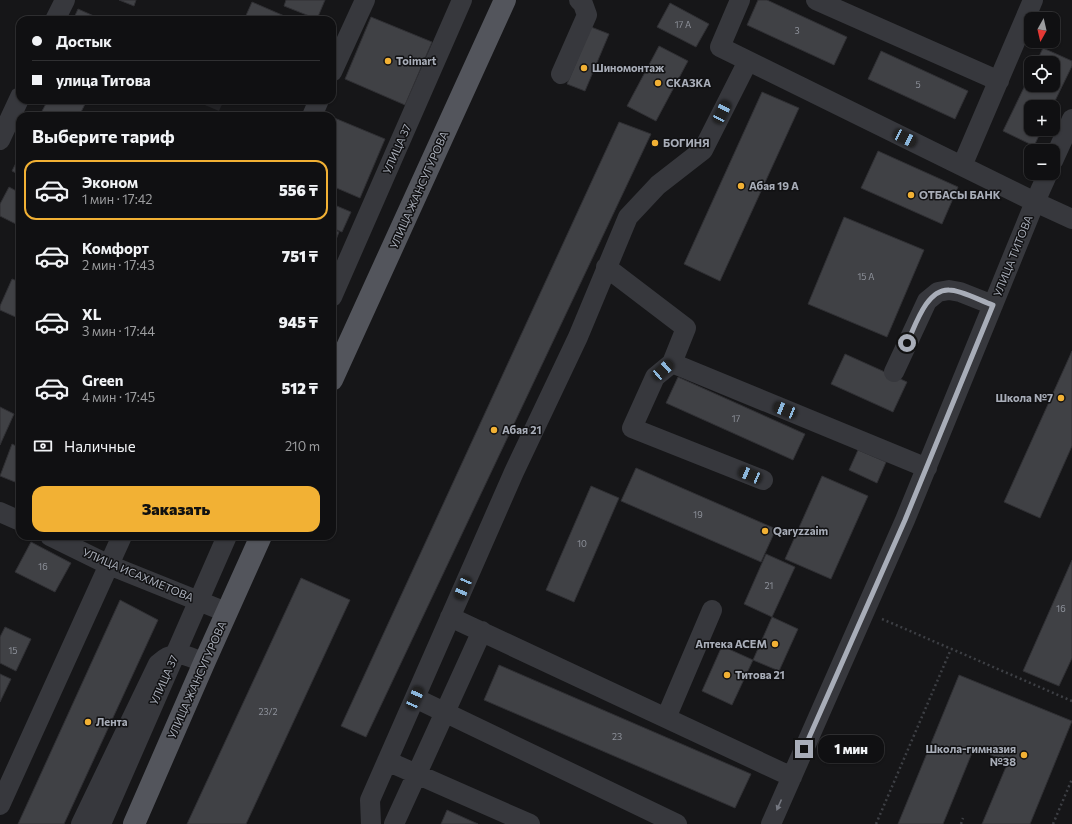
<!DOCTYPE html>
<html lang="ru">
<head>
<meta charset="utf-8">
<style>
	body { margin:0; font-family:Commissioner,sans-serif; background:#19191b; color:#f1f3f6; height:100vh; display:flex; flex-direction:column; font-size:15px; white-space:nowrap }
	* { box-sizing:border-box; margin:0 }
	p { font-size:13px; color:#9c9d9f }
	.icon { flex:none; width:22px; height:22px; fill:none; stroke:currentColor; stroke-width:2; stroke-linecap:round; stroke-linejoin:round }
	.map { position:relative; flex:1; overflow:hidden }
	.side { position:absolute; left:16px; top:112px; width:320px; height:428px; display:flex; flex-direction:column; background:#101012; border-radius:12px; box-shadow:0 1px 3px #0004,0 0 0 1px #303032 }
	.side>* { flex:none }
	.banner { position:absolute; left:16px; top:16px; width:320px; height:88px; border-radius:12px; box-shadow:0 1px 3px #0004,0 0 0 1px #303032; display:grid; align-content:center; height:88px; padding:0 16px; background:#101012 }
	.needle { width:26px; rotate:188deg }
	.fabs { position:absolute; left:1024px; top:12px; display:grid; gap:8px }
	.fabs a { display:grid; place-items:center; width:36px; height:36px; border-radius:8px; background:#101012; box-shadow:0 1px 3px #0004,0 0 0 1px #303032; font-size:20px }
	.end { position:absolute; width:18px; height:18px; margin:-9px; border:5px solid #a8adb8; background:#111; box-shadow:0 0 0 2px #111 }
	.from { border-radius:50% }
	.bubble { position:absolute; height:28px; border-radius:12px; background:#101012; box-shadow:0 1px 3px #0004,0 0 0 1px #303032; font-size:13px; font-weight:800; line-height:28px; text-align:center }
	.car { position:absolute; width:12px; height:24px; margin:-12px -6px; border-radius:5px; box-shadow:0 0 3px 1px #0007; background:linear-gradient(#222 24%,#8ab4d8 0 40%,#222 0 76%,#8ab4d8 0 86%,#222 0) }
	.banner b { display:flex; align-items:center; gap:14px; height:38px; font-size:15px }
	.banner b+b { border-top:1px solid #303032 }
	.banner i { width:10px; height:10px; background:#f1f3f6 }
	ul { padding:0; list-style:none }
	li { display:flex; align-items:center; gap:12px; height:60px; margin:0 8px 6px; padding:0 8px; border:2px solid transparent; border-radius:12px }
	li div { flex:1 }
	li b { display:block; font-size:15px }
	li em { font-style:normal; font-weight:800 }
	li.active { border-color:#f2b134 }
	li>.icon { width:36px; height:36px; stroke-width:1.5 }
	h2 { padding:0 16px; font-size:18px; line-height:48px }
	.pay { display:flex; align-items:center; gap:10px; height:44px; padding:0 16px; font-size:15px }
	.pay p { margin-inline-start:auto }
	.action { display:flex; gap:8px; margin-top:auto; padding:8px 16px }
	.action a { flex:1; height:46px; border-radius:12px; background:#f2b134; color:#111; font-size:16px; font-weight:800; line-height:46px; text-align:center }
	.map>svg:first-child { display:block }
</style>
</head>
<body>
<div class="map">
<svg width="1072" height="824" viewBox="0 0 1072 824">
	<rect width="100%" height="100%" fill="#161618"/>
	<path fill="#222225" d="M 193,100 L 224,100 L 219,111 Z"/>
	<path fill="#404145" stroke="#303034" d="M 119,0 L 136,0 L 134,6 Z
		M 286,0 L 325,0 L 317,19 L 284,6 Z
		M 758,0 L 767,0 L 847,37 L 834,65 L 747,25 Z
		M 252,2 L 289,18 L 289,20 L 244,20 Z
		M 670,3 L 709,24 L 696,47 L 657,27 Z
		M 78,9 L 103,20 L 73,20 Z
		M 371,17 L 432,42 L 405,105 L 345,79 Z
		M 591,27 L 609,34 L 585,91 L 567,84 Z
		M 659,46 L 688,61 L 656,121 L 627,106 Z
		M 1043,48 L 1072,61 L 1072,66 L 1052,107 L 1031,107 L 1031,129 L 1042,129 L 1034,146 L 1003,131 L 1031,73 L 1031,85 L 1053,85 L 1053,63 L 1036,63 Z
		M 881,51 L 968,91 L 955,119 L 868,79 Z
		M 762,92 L 799,108 L 720,281 L 684,264 Z
		M 48,100 L 87,100 L 79,116 L 46,116 L 41,113 Z
		M 332,117 L 385,139 L 360,198 L 332,186 Z
		M 619,122 L 651,134 L 366,737 L 341,726 Z
		M 878,151 L 958,187 L 942,224 L 861,188 Z
		M 20,155 L 20,175 L 12,171 Z
		M 9,187 L 20,193 L 20,220 L 18,225 L 0,216 L 0,204 Z
		M 332,204 L 351,212 L 342,232 L 332,228 Z
		M 844,217 L 924,250 L 887,337 L 808,304 Z
		M 332,229 L 339,232 L 332,250 Z
		M 12,279 L 20,282 L 20,319 L 0,310 L 0,306 Z
		M 1072,351 L 1072,446 L 1040,518 L 1004,502 Z
		M 845,354 L 907,382 L 893,412 L 831,384 Z
		M 678,377 L 805,434 L 793,460 L 666,403 Z
		M 0,407 L 14,414 L 0,445 Z
		M 12,444 L 20,448 L 20,484 L 0,476 Z
		M 858,450 L 886,462 L 877,483 L 849,470 Z
		M 636,468 L 776,529 L 761,562 L 621,501 Z
		M 822,476 L 868,496 L 831,579 L 785,559 Z
		M 591,486 L 619,498 L 574,602 L 546,590 Z
		M 31,542 L 71,563 L 55,592 L 15,572 Z
		M 766,554 L 795,567 L 772,617 L 744,604 Z
		M 1072,560 L 1072,658 L 1059,686 L 1023,671 Z
		M 301,578 L 350,600 L 246,824 L 187,824 Z
		M 120,600 L 158,620 L 64,824 L 18,824 Z
		M 772,617 L 798,629 L 779,671 L 753,660 Z
		M 5,627 L 31,639 L 16,671 L 0,663 L 0,637 Z
		M 722,646 L 753,660 L 732,705 L 702,691 Z
		M 499,665 L 751,774 L 735,808 L 484,700 Z
		M 0,674 L 11,679 L 0,702 Z
		M 959,675 L 1072,721 L 1030,824 L 982,824 L 1008,762 L 974,748 L 943,824 L 898,824 Z
		M 447,810 L 478,824 L 441,824 Z"/>
	<g fill="none" stroke-linecap="round" stroke-linejoin="round">
		<path stroke="#3d3f44" stroke-width="2.5" stroke-dasharray="2 3" stroke-linecap="butt" d="M 882,619 L 1072,701
			M 876,824 L 951,649
			M 961,824 L 963,818
			M 1053,824 L 1072,779"/>
		<path stroke="#37383d" stroke-width="20" d="M 740,0 L 720,47 L 1035,202 L 1072,219
			M 816,0 L 999,81
			M 55,20 L 65,0
			M 332,72 L 365,0
			M 561,74 L 587,15 L 583,4 L 579,0
			M 312,116 L 319,100
			M 0,140 L 20,97
			M 1053,161 L 1072,119
			M 962,166 L 1033,0
			M 606,267 L 686,328 L 672,363 L 927,468
			M 332,297 L 462,0
			M 672,363 L 655,377 L 632,428 L 763,480
			M 894,372 L 927,301 L 938,292 L 949,290 L 960,292 L 993,305
			M 0,512 L 20,521
			M 50,536 L 109,565 L 226,612
			M 450,617 L 792,777
			M 415,698 L 677,824
			M 666,718 L 712,610
			M 387,761 L 530,824
			M 0,805 L 122,536
			M 81,824 L 158,664 C 174,649 185,654 204,663
			M 101,824 L 227,536
			M 371,824 L 370,800 L 514,472 L 578,337 L 628,217 L 658,185 L 703,150 L 748,61
			M 394,824 L 482,631
			M 771,824 L 905,520 L 1035,202 L 1048,173"/>
		<path stroke="#53555c" stroke-width="22" d="M 332,380 L 505,0
			M 134,824 L 204,663 L 261,536"/>
	</g>
	<defs><path id="oneway-solid" d="M-6-.8H1V-3.2L6.5 0L1 3.2V.8H-6Z"/></defs>
	<use fill="#757881" href="#oneway-solid" transform="translate(779 805) rotate(114)"/>
	<g fill="none" stroke-linecap="round" stroke-linejoin="round">
		<path stroke="#a8adb8" stroke-width="5" d="M 804,749 L 905,520 L 993,305 C 981,301 961,290 949,290 C 926,289 915,327 907,343"/>
	</g>
	<g fill="#f2b134" stroke="#111113" stroke-width="1.5">
		<circle cx="388" cy="61" r="4"/>
		<circle cx="584" cy="68" r="4"/>
		<circle cx="658" cy="83" r="4"/>
		<circle cx="655" cy="143" r="4"/>
		<circle cx="741" cy="186" r="4"/>
		<circle cx="911" cy="195" r="4"/>
		<circle cx="1061" cy="398" r="4"/>
		<circle cx="494" cy="430" r="4"/>
		<circle cx="765" cy="531" r="4"/>
		<circle cx="775" cy="644" r="4"/>
		<circle cx="727" cy="675" r="4"/>
		<circle cx="88" cy="722" r="4"/>
		<circle cx="1024" cy="755" r="4"/>
	</g>
	<g text-anchor="middle" stroke-width="3" stroke-linejoin="round" paint-order="stroke">
		<g font-size="9" fill="#8e929b">
			<text x="683" y="28">17 А</text>
			<text x="797" y="34">3</text>
			<text x="918" y="88">5</text>
			<text x="866" y="280">15 А</text>
			<text x="736" y="422">17</text>
			<text x="698" y="518">19</text>
			<text x="582" y="547">10</text>
			<text x="43" y="570">16</text>
			<text x="769" y="589">21</text>
			<text x="1061" y="612">16</text>
			<text x="13" y="654">15</text>
			<text x="268" y="715">23/2</text>
			<text x="617" y="740">23</text>
		</g>
		<g font-size="11" font-weight="bold" fill="#a8adb8" stroke="#111113" text-anchor="start">
			<text x="396" y="65">Toimart</text>
			<text x="592" y="72">Шиномонтаж</text>
			<text x="666" y="87">СКАЗКА</text>
			<text x="663" y="147">БОГИНЯ</text>
			<text x="749" y="190">Абая 19 А</text>
			<text x="919" y="199">ОТБАСЫ БАНК</text>
			<text x="1053" y="402" text-anchor="end">Школа №7</text>
			<text x="502" y="434">Абая 21</text>
			<text x="773" y="535">Qaryzzaim</text>
			<text x="767" y="648" text-anchor="end">Аптека АСЕМ</text>
			<text x="735" y="679">Титова 21</text>
			<text x="96" y="726">Лента</text>
			<text x="1016" y="753" text-anchor="end">Школа-гимназия<tspan x="1016" dy="13">№38</tspan></text>
		</g>
		<g font-size="11" fill="#a8adb8" stroke="#111113">
			<text transform="translate(397 149) rotate(-66)" y="4">УЛИЦА 37</text>
			<text transform="translate(419 190) rotate(-66)" y="4">УЛИЦА ЖАНСУГУРОВА</text>
			<text transform="translate(1013 256) rotate(-68)" y="4">УЛИЦА ТИТОВА</text>
			<text transform="translate(138 575) rotate(23)" y="4">УЛИЦА ИСАХМЕТОВА</text>
			<text transform="translate(164 680) rotate(-66)" y="4">УЛИЦА 37</text>
			<text transform="translate(197 680) rotate(-66)" y="4">УЛИЦА ЖАНСУГУРОВА</text>
		</g>
	</g>
</svg>
<div class="fabs">
<a><svg class="needle" viewBox="-14 -14 28 28"><path d="M0-13l5 13h-10z" fill="#e53935"/><path d="M0 13l5-13h-10z" fill="#9c9d9f"/></svg></a>
<a><svg class="icon" aria-label="locate" viewBox="0 0 24 24"><circle cx="12" cy="12" r="6"/><path d="M12 2v4M12 18v4M2 12h4M18 12h4"/></svg></a>
<a>+</a>
<a>−</a>
</div>
<i class="end from" style="left:907px;top:343px"></i>
<i class="end" style="left:804px;top:749px"></i>
<div class="bubble" style="left:818px;top:735px;width:66px">1 мин</div>
<i class="car" style="left:722px;top:112px;rotate:27deg"></i>
<i class="car" style="left:905px;top:138px;rotate:116deg"></i>
<i class="car" style="left:663px;top:370px;rotate:48deg"></i>
<i class="car" style="left:785px;top:410px;rotate:292deg"></i>
<i class="car" style="left:750px;top:475px;rotate:293deg"></i>
<i class="car" style="left:463px;top:588px;rotate:203deg"></i>
<i class="car" style="left:415px;top:698px;rotate:24deg"></i>
<div class="banner">
<b><i class="from"></i>Достык</b>
<b><i></i>улица Титова</b>
</div>
<section class="side">
<h2>Выберите тариф</h2>
<ul>
<li class="active"><svg class="icon" aria-label="car" viewBox="0 0 24 24"><path d="M5 17H2v-5l4-1 3-4h7l3 4 3 1v5h-3M9 17h6M6 11h13"/><circle cx="7" cy="17" r="2"/><circle cx="17" cy="17" r="2"/></svg><div><b>Эконом</b><p>1 мин · 17:42</p></div><em>556 ₸</em></li>
<li><svg class="icon" aria-label="car" viewBox="0 0 24 24"><path d="M5 17H2v-5l4-1 3-4h7l3 4 3 1v5h-3M9 17h6M6 11h13"/><circle cx="7" cy="17" r="2"/><circle cx="17" cy="17" r="2"/></svg><div><b>Комфорт</b><p>2 мин · 17:43</p></div><em>751 ₸</em></li>
<li><svg class="icon" aria-label="car" viewBox="0 0 24 24"><path d="M5 17H2v-5l4-1 3-4h7l3 4 3 1v5h-3M9 17h6M6 11h13"/><circle cx="7" cy="17" r="2"/><circle cx="17" cy="17" r="2"/></svg><div><b>XL</b><p>3 мин · 17:44</p></div><em>945 ₸</em></li>
<li><svg class="icon" aria-label="car" viewBox="0 0 24 24"><path d="M5 17H2v-5l4-1 3-4h7l3 4 3 1v5h-3M9 17h6M6 11h13"/><circle cx="7" cy="17" r="2"/><circle cx="17" cy="17" r="2"/></svg><div><b>Green</b><p>4 мин · 17:45</p></div><em>512 ₸</em></li>
</ul>
<div class="pay"><svg class="icon" aria-label="cash" viewBox="0 0 24 24"><path d="M3 7h18v10H3z"/><circle cx="12" cy="12" r="2"/></svg>Наличные<p>210 m</p></div>
<div class="action"><a>Заказать</a></div>
</section>
</div>
</body>
</html>
